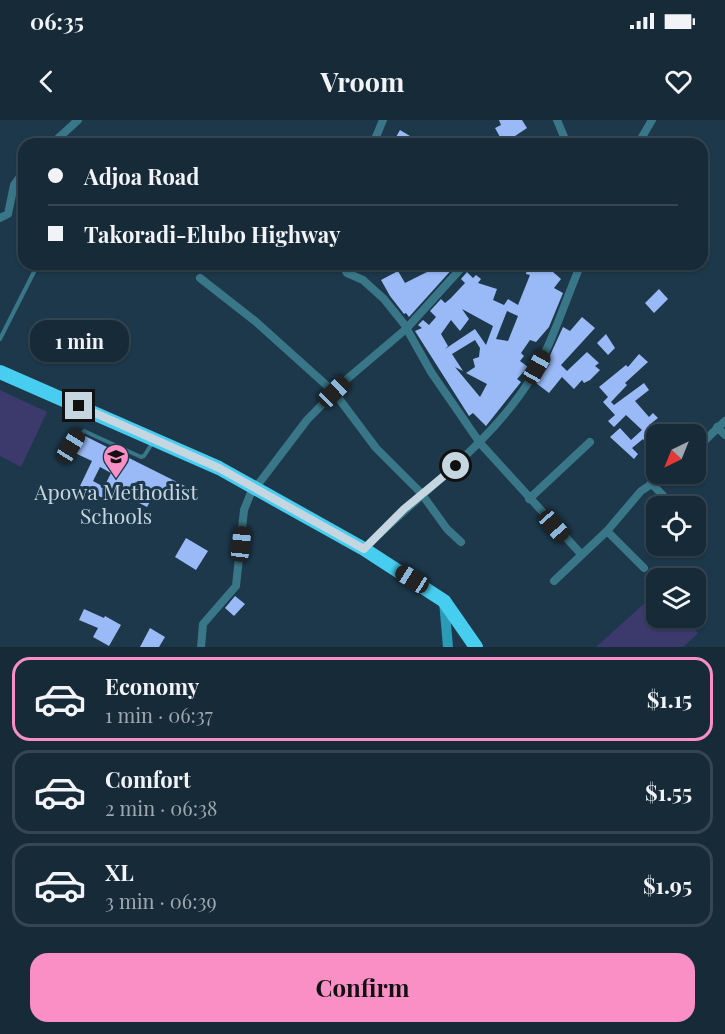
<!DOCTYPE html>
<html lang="en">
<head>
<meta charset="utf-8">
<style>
	body { margin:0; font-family:"Playfair Display",serif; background:#233643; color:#f1f3f6; height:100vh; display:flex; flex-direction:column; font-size:22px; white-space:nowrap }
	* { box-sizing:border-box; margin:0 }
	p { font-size:20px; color:#9ea7ae }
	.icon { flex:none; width:33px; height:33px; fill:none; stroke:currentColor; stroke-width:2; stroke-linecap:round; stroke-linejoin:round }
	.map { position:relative; height:527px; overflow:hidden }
	.sheet { display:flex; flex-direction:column; background:#162a38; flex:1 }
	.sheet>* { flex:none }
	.top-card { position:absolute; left:18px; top:18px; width:690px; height:132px; border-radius:18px; box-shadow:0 2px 4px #0004,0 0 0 2px #354653; display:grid; align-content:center; height:132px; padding:0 30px; background:#162a38 }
	.needle { width:39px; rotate:223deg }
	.tools { position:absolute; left:646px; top:304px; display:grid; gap:12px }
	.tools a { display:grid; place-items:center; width:60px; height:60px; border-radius:12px; background:#162a38; box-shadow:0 2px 4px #0004,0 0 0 2px #354653; font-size:30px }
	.end { position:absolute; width:27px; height:27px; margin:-14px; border:8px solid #c6d6e1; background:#111; box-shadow:0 0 0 3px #111 }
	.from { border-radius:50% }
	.bubble { position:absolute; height:42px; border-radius:18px; background:#162a38; box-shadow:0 2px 4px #0004,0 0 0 2px #354653; font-size:20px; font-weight:700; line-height:42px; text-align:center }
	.car { position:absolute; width:18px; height:36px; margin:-18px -9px; border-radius:8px; box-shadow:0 0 4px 2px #0007; background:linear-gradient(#222 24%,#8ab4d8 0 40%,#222 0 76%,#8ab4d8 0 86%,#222 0) }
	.top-card b { display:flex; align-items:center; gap:21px; height:57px; font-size:22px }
	.top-card b+b { border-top:2px solid #354653 }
	.top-card i { width:15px; height:15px; background:#f1f3f6 }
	ul { padding:10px 0 0; list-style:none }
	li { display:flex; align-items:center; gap:18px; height:84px; margin:0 12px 9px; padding:0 18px; border:3px solid #354653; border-radius:18px }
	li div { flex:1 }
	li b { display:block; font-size:22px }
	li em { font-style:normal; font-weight:700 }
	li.on { border-color:#fa8fc6 }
	li>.icon { width:54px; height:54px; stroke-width:1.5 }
	.primary-button { display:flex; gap:12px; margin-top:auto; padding:12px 30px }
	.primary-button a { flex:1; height:69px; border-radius:18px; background:#fa8fc6; color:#111; font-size:24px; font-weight:700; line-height:69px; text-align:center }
	.status { display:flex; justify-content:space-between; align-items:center; height:42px; padding:0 30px; background:#162a38; direction:ltr }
	.status svg { height:16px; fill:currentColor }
	header { display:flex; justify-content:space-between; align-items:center; height:78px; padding:0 30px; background:#162a38; font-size:27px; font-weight:700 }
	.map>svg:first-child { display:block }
</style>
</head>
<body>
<div class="status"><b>06:35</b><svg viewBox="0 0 49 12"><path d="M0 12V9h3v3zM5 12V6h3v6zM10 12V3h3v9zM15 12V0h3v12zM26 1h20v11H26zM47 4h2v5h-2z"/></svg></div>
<header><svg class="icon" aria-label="back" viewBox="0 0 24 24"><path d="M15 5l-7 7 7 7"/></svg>Vroom<svg class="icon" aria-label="heart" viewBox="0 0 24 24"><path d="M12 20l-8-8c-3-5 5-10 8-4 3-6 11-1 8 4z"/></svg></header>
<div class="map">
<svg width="725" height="527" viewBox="0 0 725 527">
	<rect width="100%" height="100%" fill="#1d384a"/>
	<path fill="#3c396d" d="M 0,270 L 47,292 L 21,347 L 0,336 Z
		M 657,472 L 657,498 L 684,498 L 698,513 L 683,527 L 596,527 Z"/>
	<path fill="#99baf6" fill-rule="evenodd" d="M 499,0 L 522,0 L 527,8 L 503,24 L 493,24 L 500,17 L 495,8 L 501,5 Z
		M 400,10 L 410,16 L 409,18 L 418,24 L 392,24 Z
		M 421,144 L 451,144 L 454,147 L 409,197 L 406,193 L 404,194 L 390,176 L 381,160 L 398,151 L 405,163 L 429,151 Z
		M 522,144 L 544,144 L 561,159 L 554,168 L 563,173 L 549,207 L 536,222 L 530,220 L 521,233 L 524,236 L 520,241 L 528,247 L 517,259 L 521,262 L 486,306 L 473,293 L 469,296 L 415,211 L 422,208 L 418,205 L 423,200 L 429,205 L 436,197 L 430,191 L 441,179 L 445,183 L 451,178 L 465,163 L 461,159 L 467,152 L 473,158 L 476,155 L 481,159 L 478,163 L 497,169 L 493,180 L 504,185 L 508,179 L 518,185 L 530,155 L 526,154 L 527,148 ZM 462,189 L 493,206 L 486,225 L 475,209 L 445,229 L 448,226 L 441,214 L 451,200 L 460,211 L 469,199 ZM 507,191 L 518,196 L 508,221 L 496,219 ZM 475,220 L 480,228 L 479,237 L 473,239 L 475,247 L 466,253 L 487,264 L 480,277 L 455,247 L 463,251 L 452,234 Z
		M 659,169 L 668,179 L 654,193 L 645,183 Z
		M 582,197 L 595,208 L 561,245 L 567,251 L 587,232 L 599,243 L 595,246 L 600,250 L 590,260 L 584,263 L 582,260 L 574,269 L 562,257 L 549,273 L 536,263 L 550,244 L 547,242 L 563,207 L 570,211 Z
		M 606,214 L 615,228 L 608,235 L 597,223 Z
		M 639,234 L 648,242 L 625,263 L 627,265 L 611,282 L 614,285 L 644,263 L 649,270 L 635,281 L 649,297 L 653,293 L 658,298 L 649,305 L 656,312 L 651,318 L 654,322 L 649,327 L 643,319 L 632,328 L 638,334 L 634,339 L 610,317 L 620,308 L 631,320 L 642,310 L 626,295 L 614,307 L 608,301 L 615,295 L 603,282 L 608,277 L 599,267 L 626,245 L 628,247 Z
		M 85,316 L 191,369 L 184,383 L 157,369 L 147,387 L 114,370 L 108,381 L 80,366 L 92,341 L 75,333 ZM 100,347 L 111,353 L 104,367 L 93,361 Z
		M 186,418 L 208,431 L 196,450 L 175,437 Z
		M 235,476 L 245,484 L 234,496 L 225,488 Z
		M 84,489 L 104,498 L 105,496 L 121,505 L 109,526 L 93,517 L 98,508 L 79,500 Z
		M 150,508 L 165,517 L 159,527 L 140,527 Z"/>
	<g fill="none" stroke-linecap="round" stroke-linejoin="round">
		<path stroke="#397788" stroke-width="4" d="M 0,219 L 38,144
			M 71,326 L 84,311 L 141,337 L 144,336 L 153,322"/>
		<path stroke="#397788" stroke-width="8" d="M 557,0 L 567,24
			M 52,24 L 78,0
			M 373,24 L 383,0
			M 638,24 L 652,0
			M 0,98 L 8,94 L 14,65 L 24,51
			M 342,144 L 347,153 L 363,160 L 384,179 L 404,204 L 431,252 L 480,323 L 581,434
			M 200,158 L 255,201 L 334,272 L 376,328 L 421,373 L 447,409 L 461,422
			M 717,307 L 725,315
			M 696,329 L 725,301
			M 651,363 L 674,387
			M 529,379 L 590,322
			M 607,411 L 644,448
			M 364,429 C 420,372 489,326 532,257 C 553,222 565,181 581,144
			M 554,461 L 607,411 L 641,371 L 667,354
			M 201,527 L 203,504 L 236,466 L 244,390 L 250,375 L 307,300 L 347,259 L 406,209 L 465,144"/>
		<path stroke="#2b9cb7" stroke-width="10" d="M 444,481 L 448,527"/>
		<path stroke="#47cdef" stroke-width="14" d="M 0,252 L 219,348 L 364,429 L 444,481 L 476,527"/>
	</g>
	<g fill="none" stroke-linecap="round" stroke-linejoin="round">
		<path stroke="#c6d6e1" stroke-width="8" d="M 79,286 L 219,348 L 364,429 L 404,389 L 456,346"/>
	</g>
	<defs>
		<symbol id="school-pin" viewBox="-11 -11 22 30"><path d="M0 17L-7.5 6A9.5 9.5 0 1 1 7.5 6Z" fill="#fa8fc6" stroke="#1d384a"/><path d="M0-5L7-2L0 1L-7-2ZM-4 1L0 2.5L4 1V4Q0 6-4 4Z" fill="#111"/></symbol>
	</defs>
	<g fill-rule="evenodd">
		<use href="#school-pin" x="101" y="322" width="30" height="40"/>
	</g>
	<g text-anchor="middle" stroke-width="6" stroke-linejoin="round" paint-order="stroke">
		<g font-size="21" fill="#c6d6e1" stroke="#1d384a">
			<text x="116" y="380">Apowa Methodist<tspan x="116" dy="24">Schools</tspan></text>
		</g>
	</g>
</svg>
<div class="tools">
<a><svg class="needle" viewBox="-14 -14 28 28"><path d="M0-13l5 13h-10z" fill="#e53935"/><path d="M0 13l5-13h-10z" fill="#9ea7ae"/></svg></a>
<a><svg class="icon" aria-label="locate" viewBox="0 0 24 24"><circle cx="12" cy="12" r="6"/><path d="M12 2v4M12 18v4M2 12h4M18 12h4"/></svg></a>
<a><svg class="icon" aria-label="layers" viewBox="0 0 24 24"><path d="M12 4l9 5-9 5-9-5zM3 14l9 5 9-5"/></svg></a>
</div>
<i class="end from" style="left:456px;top:346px"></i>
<i class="end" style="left:79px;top:286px"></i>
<div class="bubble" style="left:30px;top:200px;width:99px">1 min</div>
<i class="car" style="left:537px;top:247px;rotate:29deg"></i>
<i class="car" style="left:334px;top:272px;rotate:46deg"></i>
<i class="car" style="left:71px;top:326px;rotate:32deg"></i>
<i class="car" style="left:554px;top:406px;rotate:139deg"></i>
<i class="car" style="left:241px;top:424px;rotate:6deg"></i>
<i class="car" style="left:412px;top:459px;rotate:302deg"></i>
<div class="top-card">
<b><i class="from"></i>Adjoa Road</b>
<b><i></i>Takoradi-Elubo Highway</b>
</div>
</div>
<section class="sheet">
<ul>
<li class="on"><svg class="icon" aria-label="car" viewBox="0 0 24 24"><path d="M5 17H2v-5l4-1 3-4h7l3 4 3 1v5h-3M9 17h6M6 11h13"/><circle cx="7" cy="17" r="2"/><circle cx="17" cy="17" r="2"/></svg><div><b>Economy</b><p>1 min · 06:37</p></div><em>$1.15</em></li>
<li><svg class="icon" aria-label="car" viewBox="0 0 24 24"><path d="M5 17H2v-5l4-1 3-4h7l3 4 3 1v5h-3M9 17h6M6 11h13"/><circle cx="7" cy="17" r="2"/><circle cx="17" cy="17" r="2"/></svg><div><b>Comfort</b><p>2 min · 06:38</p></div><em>$1.55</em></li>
<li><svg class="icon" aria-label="car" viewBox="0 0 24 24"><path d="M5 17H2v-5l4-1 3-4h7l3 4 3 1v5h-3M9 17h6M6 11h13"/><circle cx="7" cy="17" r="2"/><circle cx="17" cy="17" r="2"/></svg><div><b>XL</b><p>3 min · 06:39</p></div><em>$1.95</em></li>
</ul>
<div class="primary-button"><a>Confirm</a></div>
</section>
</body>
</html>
